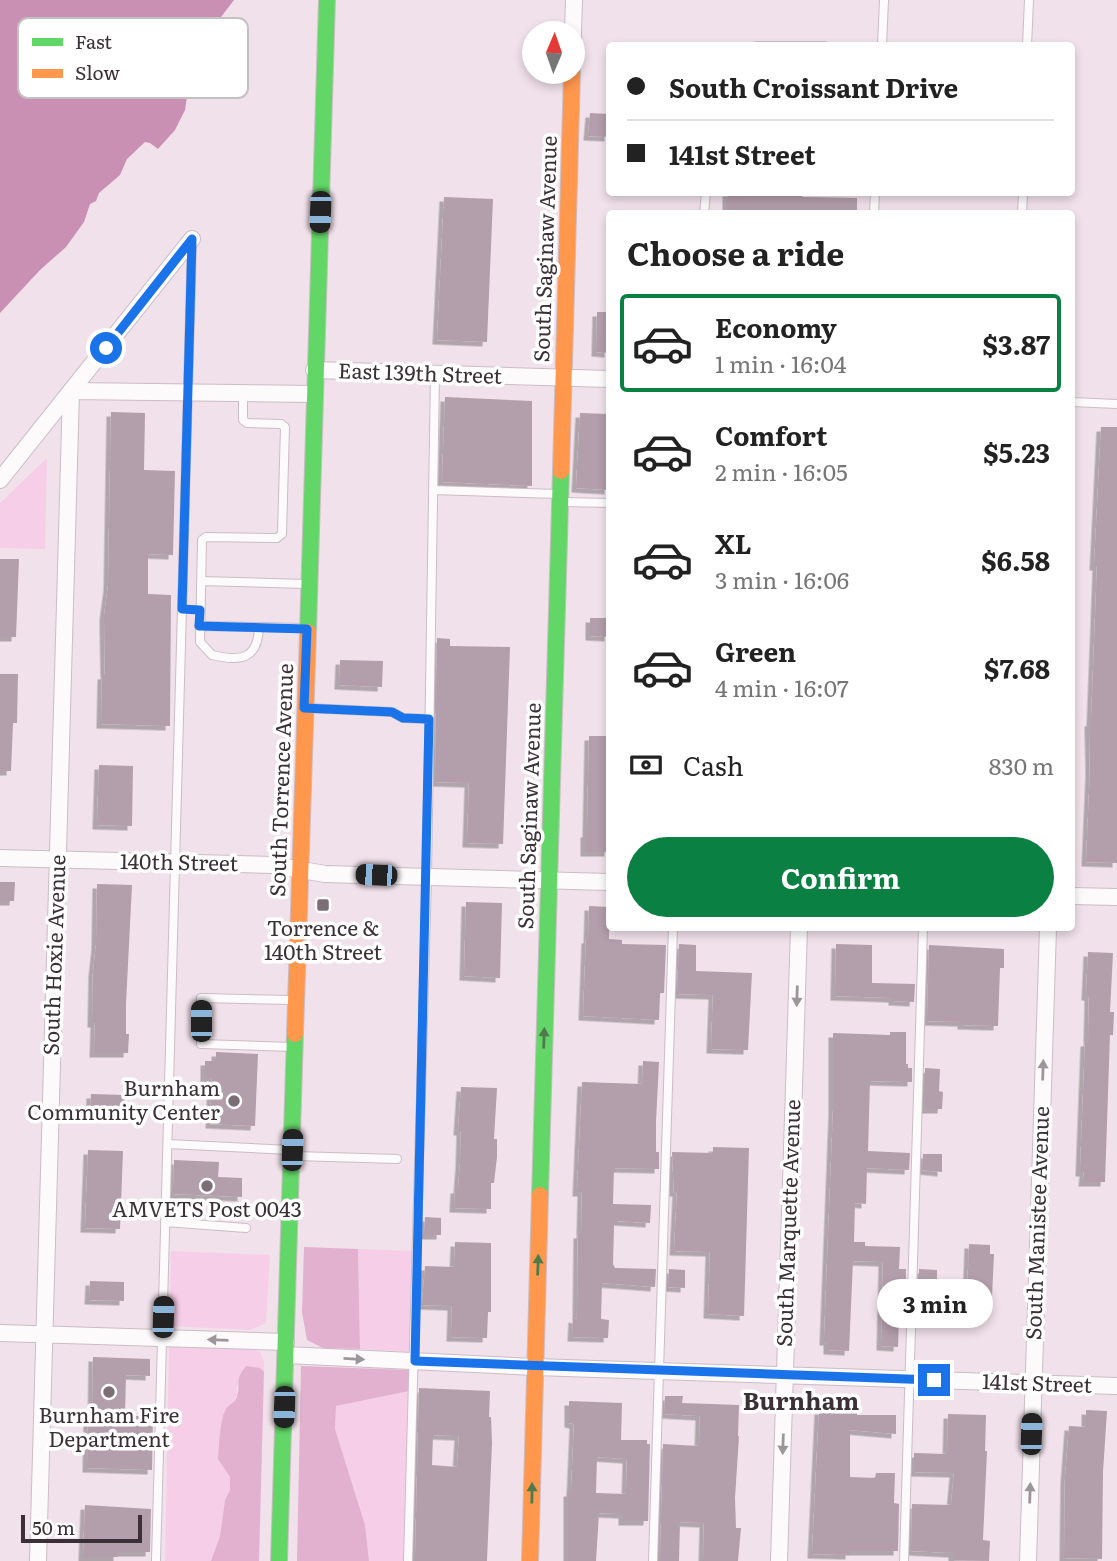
<!DOCTYPE html>
<html lang="en">
<head>
<meta charset="utf-8">
<style>
	body { margin:0; font-family:Literata,serif; background:#f2f2f2; color:#222; height:100vh; display:flex; flex-direction:column; font-size:26px; white-space:nowrap }
	* { box-sizing:border-box; margin:0 }
	p { font-size:23px; color:#767676 }
	.icon { flex:none; width:38px; height:38px; fill:none; stroke:currentColor; stroke-width:2; stroke-linecap:round; stroke-linejoin:round }
	.map { position:relative; flex:1; overflow:hidden }
	.sheet { position:absolute; left:606px; top:210px; width:469px; height:721px; display:flex; flex-direction:column; background:#fff; border-radius:7px; box-shadow:0 4px 10px #0003 }
	.sheet>* { flex:none }
	.guide { position:absolute; left:606px; top:42px; width:469px; height:154px; border-radius:7px; box-shadow:0 4px 10px #0003; display:grid; align-content:center; height:154px; padding:0 21px; background:#fff }
	.needle { width:46px; rotate:2deg }
	.controls { position:absolute; left:522px; top:21px; display:grid; gap:14px }
	.controls a { display:grid; place-items:center; width:63px; height:63px; border-radius:50%; background:#fff; box-shadow:0 4px 10px #0003; font-size:35px }
	.scale { position:absolute; left:21px; bottom:18px; width:121px; box-sizing:border-box; padding-left:7px; border:4px solid #3b3036; border-top:0; font-size:19px; line-height:24px; white-space:nowrap; color:#3b3036; -webkit-text-stroke:5px #fff; paint-order:stroke }
	.end { position:absolute; width:32px; height:32px; margin:-16px; border:9px solid #1a73e8; background:#fff; box-shadow:0 0 0 4px #fff }
	.from { border-radius:50% }
	.bubble { position:absolute; height:49px; border-radius:24px; background:#fff; box-shadow:0 4px 10px #0003; font-size:23px; font-weight:700; line-height:49px; text-align:center }
	.car { position:absolute; width:21px; height:42px; margin:-21px -10px; border-radius:9px; box-shadow:0 0 5px 2px #0007; background:linear-gradient(#222 24%,#8ab4d8 0 40%,#222 0 76%,#8ab4d8 0 86%,#222 0) }
	.guide b { display:flex; align-items:center; gap:24px; height:66px; font-size:26px }
	.guide b+b { border-top:2px solid #e0e0e0 }
	.guide i { width:18px; height:18px; background:#222 }
	ul { padding:0; list-style:none }
	li { display:flex; align-items:center; gap:21px; height:98px; margin:0 14px 10px; padding:0 7px; border:4px solid transparent; border-radius:7px }
	li div { flex:1 }
	li b { display:block; font-size:26px }
	li em { font-style:normal; font-weight:700 }
	li.on { border-color:#0b8043 }
	li>.icon { width:63px; height:63px; stroke-width:1.5 }
	h2 { padding:0 21px; font-size:32px; line-height:84px }
	.pay { display:flex; align-items:center; gap:18px; height:77px; padding:0 21px; font-size:26px }
	.pay p { margin-inline-start:auto }
	.action { display:flex; gap:14px; margin-top:auto; padding:14px 21px }
	.action a { flex:1; height:80px; border-radius:42px; background:#0b8043; color:#fff; font-size:28px; font-weight:700; line-height:80px; text-align:center }
	.map>svg:first-child { display:block }
</style>
</head>
<body>
<div class="map">
<svg width="1117" height="1561" viewBox="0 0 1117 1561">
	<defs>
		<filter id="shadow"><feDropShadow dx="-4.5" dy="4.5" stdDeviation="0" flood-color="#0004"/></filter>
	</defs>
	<rect width="100%" height="100%" fill="#f1e1ea"/>
	<path fill="#f7cee7" d="M 47,458 L 45,549 L 0,548 L 0,503 Z
		M 358,1249 L 413,1251 L 410,1352 L 360,1349 Z
		M 171,1251 L 270,1255 L 266,1323 L 250,1330 L 170,1326 Z
		M 169,1346 L 252,1349 L 260,1352 L 264,1361 L 264,1372 L 260,1368 L 236,1387 L 238,1395 L 223,1418 L 218,1459 L 230,1477 L 230,1490 L 225,1500 L 220,1536 L 211,1561 L 165,1561 Z
		M 409,1391 L 404,1561 L 369,1561 L 365,1525 L 335,1429 L 336,1406 Z"/>
	<path fill="#e2b1cf" d="M 304,1247 L 358,1249 L 360,1349 L 323,1348 L 307,1340 L 302,1312 Z
		M 246,1366 L 260,1368 L 264,1372 L 259,1561 L 211,1561 L 220,1536 L 225,1500 L 230,1490 L 230,1477 L 218,1459 C 219,1447 220,1418 226,1409 C 229,1404 235,1403 237,1397 C 241,1382 234,1381 246,1366 Z
		M 301,1366 L 409,1370 L 409,1391 L 336,1406 L 335,1429 L 365,1525 L 369,1561 L 297,1561 Z"/>
	<path fill="#c990b3" d="M 0,0 L 234,0 L 205,38 L 192,63 L 185,110 L 175,130 L 158,149 L 150,143 L 145,142 L 127,159 L 120,175 L 99,193 L 96,201 L 90,204 L 84,222 L 66,247 L 40,270 L 0,313 Z"/>
	<path fill="#b39eab" fill-rule="evenodd" filter="url(#shadow)" d="M 590,113 L 609,114 L 609,137 L 588,136 Z
		M 727,192 L 803,192 L 802,197 L 857,198 L 857,214 L 727,214 Z
		M 444,197 L 493,199 L 487,342 L 437,340 Z
		M 597,312 L 609,312 L 609,353 L 596,352 Z
		M 445,397 L 532,401 L 532,486 L 442,482 Z
		M 111,412 L 145,413 L 144,470 L 175,471 L 173,555 L 148,554 L 148,594 L 171,595 L 170,726 L 101,724 L 102,675 L 105,675 L 104,616 L 108,586 Z
		M 580,413 L 609,414 L 609,490 L 576,488 Z
		M 1101,427 L 1117,427 L 1117,863 L 1086,862 L 1090,770 L 1089,722 L 1091,722 L 1097,566 L 1094,566 L 1095,547 Z
		M 0,559 L 19,559 L 16,637 L 0,637 Z
		M 590,618 L 609,618 L 609,637 L 590,636 Z
		M 437,638 L 450,639 L 450,646 L 510,647 L 503,844 L 467,843 L 469,783 L 435,782 Z
		M 340,660 L 383,661 L 382,687 L 339,685 Z
		M 0,674 L 18,674 L 17,723 L 13,723 L 11,771 L 0,771 Z
		M 589,736 L 609,736 L 609,852 L 585,852 L 585,833 L 587,833 Z
		M 99,765 L 133,766 L 132,826 L 97,825 Z
		M 0,882 L 15,882 L 14,901 L 0,901 Z
		M 97,884 L 132,885 L 126,1004 L 126,1034 L 129,1034 L 128,1053 L 94,1053 L 95,1023 L 92,1023 L 93,972 L 96,945 Z
		M 466,902 L 502,903 L 500,978 L 464,976 Z
		M 589,906 L 609,907 L 609,939 L 622,940 L 622,944 L 666,945 L 664,993 L 660,993 L 659,1020 L 583,1016 L 586,939 L 588,939 Z
		M 679,944 L 696,945 L 696,971 L 752,973 L 748,1050 L 711,1049 L 713,995 L 677,994 Z
		M 836,944 L 872,945 L 872,983 L 915,984 L 914,1002 L 893,1001 L 893,998 L 835,996 Z
		M 929,945 L 1004,949 L 1004,968 L 1000,968 L 998,1026 L 962,1025 L 962,1022 L 927,1021 Z
		M 1088,952 L 1113,953 L 1110,1012 L 1114,1012 L 1113,1035 L 1110,1035 L 1105,1182 L 1083,1182 L 1084,1172 L 1080,1172 L 1085,1042 L 1088,1042 L 1089,996 L 1086,996 Z
		M 890,1032 L 906,1032 L 906,1064 L 908,1064 L 908,1068 L 912,1068 L 912,1082 L 870,1081 L 868,1151 L 910,1153 L 909,1170 L 867,1168 L 866,1204 L 855,1203 L 854,1242 L 865,1242 L 865,1246 L 900,1247 L 899,1269 L 906,1269 L 906,1287 L 900,1286 L 898,1347 L 881,1346 L 883,1262 L 853,1261 L 849,1351 L 828,1350 L 828,1341 L 824,1341 L 833,1111 L 833,1033 L 890,1035 Z
		M 216,1052 L 258,1054 L 255,1126 L 210,1124 L 212,1078 L 205,1078 L 205,1061 L 216,1061 Z
		M 643,1061 L 659,1062 L 656,1121 L 656,1152 L 659,1152 L 659,1169 L 614,1168 L 613,1204 L 651,1205 L 650,1223 L 617,1221 L 617,1225 L 614,1225 L 613,1264 L 615,1268 L 656,1269 L 655,1287 L 602,1283 L 601,1319 L 609,1320 L 608,1338 L 572,1337 L 573,1318 L 577,1319 L 578,1234 L 581,1234 L 582,1192 L 577,1192 L 582,1082 L 642,1084 Z
		M 925,1068 L 940,1069 L 939,1091 L 943,1092 L 942,1109 L 925,1109 Z
		M 461,1087 L 497,1088 L 494,1139 L 497,1139 L 497,1157 L 494,1183 L 491,1183 L 491,1209 L 454,1208 L 455,1189 L 458,1189 L 460,1164 L 461,1131 L 458,1131 Z
		M 91,1094 L 125,1095 L 124,1114 L 90,1113 Z
		M 713,1147 L 749,1148 L 744,1316 L 708,1314 L 710,1252 L 674,1251 L 677,1192 L 674,1192 L 672,1152 L 713,1153 Z
		M 88,1150 L 123,1151 L 120,1229 L 85,1228 Z
		M 923,1154 L 942,1154 L 942,1172 L 922,1170 Z
		M 174,1160 L 219,1162 L 218,1177 L 242,1178 L 242,1197 L 173,1194 Z
		M 425,1217 L 441,1218 L 441,1235 L 424,1235 Z
		M 455,1242 L 491,1243 L 491,1312 L 488,1312 L 487,1338 L 451,1337 L 452,1306 L 422,1305 L 425,1266 L 454,1267 Z
		M 969,1244 L 990,1245 L 990,1254 L 994,1254 L 992,1297 L 967,1296 Z
		M 669,1269 L 685,1270 L 685,1288 L 668,1287 Z
		M 919,1269 L 937,1270 L 937,1288 L 919,1287 Z
		M 90,1281 L 124,1282 L 124,1301 L 89,1300 Z
		M 93,1357 L 150,1359 L 150,1376 L 126,1375 L 125,1416 L 153,1416 L 152,1470 L 87,1468 L 88,1420 L 92,1420 Z
		M 419,1388 L 490,1391 L 489,1417 L 491,1417 L 492,1443 L 487,1561 L 415,1561 ZM 433,1435 L 459,1436 L 457,1467 L 432,1465 Z
		M 665,1396 L 683,1396 L 682,1403 L 739,1405 L 738,1436 L 739,1436 L 735,1498 L 736,1528 L 741,1528 L 738,1561 L 703,1561 L 704,1523 L 680,1522 L 679,1561 L 660,1561 L 663,1444 L 699,1446 L 700,1416 L 664,1414 Z
		M 569,1401 L 622,1403 L 621,1440 L 647,1440 L 647,1444 L 650,1444 L 648,1521 L 623,1521 L 623,1514 L 599,1513 L 596,1561 L 568,1561 L 568,1492 L 571,1492 L 574,1424 L 569,1423 ZM 597,1457 L 627,1459 L 626,1494 L 596,1493 Z
		M 819,1410 L 857,1411 L 857,1415 L 896,1415 L 896,1434 L 850,1430 L 850,1477 L 875,1478 L 876,1473 L 895,1473 L 894,1503 L 899,1504 L 898,1551 L 850,1551 L 850,1555 L 812,1554 Z
		M 1086,1410 L 1107,1411 L 1103,1472 L 1102,1559 L 1064,1558 L 1065,1479 L 1069,1426 L 1086,1427 Z
		M 948,1414 L 986,1415 L 985,1451 L 987,1451 L 983,1540 L 990,1541 L 989,1561 L 953,1560 L 953,1553 L 911,1551 L 912,1504 L 951,1505 L 954,1473 L 914,1472 L 914,1453 L 947,1454 Z
		M 85,1505 L 151,1509 L 150,1552 L 118,1552 L 118,1557 L 83,1557 Z"/>
	<g fill="none" stroke-linecap="round" stroke-linejoin="round">
		<defs>
			<path id="lane" d="M 757,46 L 824,46
				M 882,46 L 884,0
				M 1027,46 L 1029,0
				M 704,214 L 706,192
				M 874,214 L 875,192
				M 1022,214 L 1023,192
				M 243,393 L 243,420 L 247,423 L 281,424 L 285,427 L 282,534 L 277,538 L 206,537 L 202,540 L 200,642 L 212,655 C 241,662 258,659 259,627 L 304,628
				M 1071,402 L 1117,404
				M 433,490 L 559,494
				M 563,502 L 609,503
				M 201,581 L 305,584
				M 199,626 L 259,627
				M 307,708 L 392,712 L 403,718 L 429,719
				M 292,1047 L 201,1044 L 201,998 L 293,1000
				M 168,1144 L 291,1150
				M 295,1156 L 397,1159
				M 165,1222 L 246,1228
				M 156,1561 L 192,241
				M 408,1561 L 427,877 L 435,374
				M 653,1561 L 673,928
				M 904,1561 L 923,928"/>
			<path id="street" d="M 572,64 L 574,0
				M 314,370 L 609,379
				M 0,480 L 192,239
				M 0,858 L 273,865 L 325,874 L 609,882
				M 1071,896 L 1117,897
				M 0,1333 L 286,1342
				M 286,1355 L 535,1367 L 1117,1386
				M 38,1561 L 71,391 L 314,394
				M 779,1561 L 799,928
				M 1028,1561 L 1048,928"/>
			<path id="fast" d="M 308,632 L 327,0
				M 540,1195 L 561,471
				M 279,1561 L 295,1034"/>
			<path id="slow" d="M 561,471 L 572,72
				M 295,1034 L 308,632
				M 530,1561 L 540,1195"/>
		</defs>
		<use href="#lane" stroke="#cbbdc5" stroke-width="10"/>
		<use href="#street" stroke="#cbbdc5" stroke-width="18"/>
		<use href="#fast" stroke="#cbbdc5" stroke-width="18"/>
		<use href="#slow" stroke="#cbbdc5" stroke-width="18"/>
		<use href="#lane" stroke="#fdfafc" stroke-width="8"/>
		<use href="#street" stroke="#fdfafc" stroke-width="16"/>
		<use href="#fast" stroke="#63d668" stroke-width="16"/>
		<use href="#slow" stroke="#ff974d" stroke-width="16"/>
	</g>
	<defs><path id="oneway-solid" d="M-6-.8H1V-3.2L6.5 0L1 3.2V.8H-6Z" transform="scale(1.75)"/></defs>
	<g fill="#9c9599">
		<use href="#oneway-solid" transform="translate(797 996) rotate(92)"/>
		<use href="#oneway-solid" transform="translate(1043 1070) rotate(-88)"/>
		<use href="#oneway-solid" transform="translate(218 1340) rotate(-178)"/>
		<use href="#oneway-solid" transform="translate(354 1359) rotate(3)"/>
		<use href="#oneway-solid" transform="translate(783 1444) rotate(92)"/>
		<use href="#oneway-solid" transform="translate(1030 1493) rotate(-88)"/>
	</g>
	<g fill="#4d7b4c">
		<use href="#oneway-solid" transform="translate(544 1038) rotate(-88)"/>
		<use href="#oneway-solid" transform="translate(538 1265) rotate(-88)"/>
		<use href="#oneway-solid" transform="translate(532 1493) rotate(-89)"/>
	</g>
	<g fill="none" stroke-linecap="round" stroke-linejoin="round">
		<path stroke="#1a73e8" stroke-width="9" d="M 106,348 L 192,239 L 182,609 L 200,610 L 199,626 L 307,629 L 304,708 L 392,712 L 403,718 L 429,719 L 415,1361 L 934,1380"/>
	</g>
	<g fill="#7b6e75" stroke="#fff" stroke-width="2.5">
		<rect x="316" y="898" width="14" height="14" rx="3.5"/>
		<circle cx="234" cy="1101" r="7"/>
		<circle cx="207" cy="1186" r="7"/>
		<circle cx="109" cy="1392" r="7"/>
	</g>
	<g text-anchor="middle" stroke-width="7" stroke-linejoin="round" paint-order="stroke">
		<g font-size="21" fill="#3b3036" stroke="#fff">
			<text transform="translate(546 249) rotate(-88)" y="7">South Saginaw Avenue</text>
			<text transform="translate(420 374) rotate(2)" y="7">East 139th Street</text>
			<text transform="translate(282 780) rotate(-88)" y="7">South Torrence Avenue</text>
			<text transform="translate(530 816) rotate(-88)" y="7">South Saginaw Avenue</text>
			<text transform="translate(179 863) rotate(1)" y="7">140th Street</text>
			<text transform="translate(55 955) rotate(-88)" y="7">South Hoxie Avenue</text>
			<text transform="translate(789 1223) rotate(-88)" y="7">South Marquette Avenue</text>
			<text transform="translate(1038 1223) rotate(-88)" y="7">South Manistee Avenue</text>
			<text transform="translate(1037 1384) rotate(2)" y="7">141st Street</text>
		</g>
		<g font-size="21" fill="#3b3036" stroke="#fff">
			<text x="323" y="936">Torrence &amp;<tspan x="323" dy="24">140th Street</tspan></text>
			<text x="220" y="1096" text-anchor="end">Burnham<tspan x="220" dy="24">Community Center</tspan></text>
			<text x="207" y="1217">AMVETS Post 0043</text>
			<text x="109" y="1423">Burnham Fire<tspan x="109" dy="24">Department</tspan></text>
		</g>
		<g font-size="24" font-weight="bold" fill="#3b3036" stroke="#fff">
			<text x="801" y="1410">Burnham</text>
		</g>
	</g>
	<rect x="18" y="18" width="230" height="80" rx="10" fill="#fff" stroke="#c4c1c3" stroke-width="2"/>
	<rect x="32" y="38" width="31" height="8" fill="#63d668"/>
	<rect x="32" y="69" width="31" height="9" fill="#ff974d"/>
	<g font-size="19" fill="#3b3036">
		<text x="75" y="49">Fast</text>
		<text x="75" y="80">Slow</text>
	</g>
</svg>
<div class="controls">
<a><svg class="needle" viewBox="-14 -14 28 28"><path d="M0-13l5 13h-10z" fill="#e53935"/><path d="M0 13l5-13h-10z" fill="#767676"/></svg></a>
</div>
<div class="scale">50 m</div>
<i class="end from" style="left:106px;top:348px"></i>
<i class="end" style="left:934px;top:1380px"></i>
<div class="bubble" style="left:877px;top:1279px;width:116px">3 min</div>
<i class="car" style="left:320px;top:212px;rotate:182deg"></i>
<i class="car" style="left:376px;top:875px;rotate:272deg"></i>
<i class="car" style="left:201px;top:1021px;rotate:0deg"></i>
<i class="car" style="left:292px;top:1150px;rotate:2deg"></i>
<i class="car" style="left:163px;top:1317px;rotate:2deg"></i>
<i class="car" style="left:284px;top:1407px;rotate:182deg"></i>
<i class="car" style="left:1031px;top:1434px;rotate:2deg"></i>
<div class="guide">
<b><i class="from"></i>South Croissant Drive</b>
<b><i></i>141st Street</b>
</div>
<section class="sheet">
<h2>Choose a ride</h2>
<ul>
<li class="on"><svg class="icon" aria-label="car" viewBox="0 0 24 24"><path d="M5 17H2v-5l4-1 3-4h7l3 4 3 1v5h-3M9 17h6M6 11h13"/><circle cx="7" cy="17" r="2"/><circle cx="17" cy="17" r="2"/></svg><div><b>Economy</b><p>1 min · 16:04</p></div><em>$3.87</em></li>
<li><svg class="icon" aria-label="car" viewBox="0 0 24 24"><path d="M5 17H2v-5l4-1 3-4h7l3 4 3 1v5h-3M9 17h6M6 11h13"/><circle cx="7" cy="17" r="2"/><circle cx="17" cy="17" r="2"/></svg><div><b>Comfort</b><p>2 min · 16:05</p></div><em>$5.23</em></li>
<li><svg class="icon" aria-label="car" viewBox="0 0 24 24"><path d="M5 17H2v-5l4-1 3-4h7l3 4 3 1v5h-3M9 17h6M6 11h13"/><circle cx="7" cy="17" r="2"/><circle cx="17" cy="17" r="2"/></svg><div><b>XL</b><p>3 min · 16:06</p></div><em>$6.58</em></li>
<li><svg class="icon" aria-label="car" viewBox="0 0 24 24"><path d="M5 17H2v-5l4-1 3-4h7l3 4 3 1v5h-3M9 17h6M6 11h13"/><circle cx="7" cy="17" r="2"/><circle cx="17" cy="17" r="2"/></svg><div><b>Green</b><p>4 min · 16:07</p></div><em>$7.68</em></li>
</ul>
<div class="pay"><svg class="icon" aria-label="cash" viewBox="0 0 24 24"><path d="M3 7h18v10H3z"/><circle cx="12" cy="12" r="2"/></svg>Cash<p>830 m</p></div>
<div class="action"><a>Confirm</a></div>
</section>
</div>
</body>
</html>
